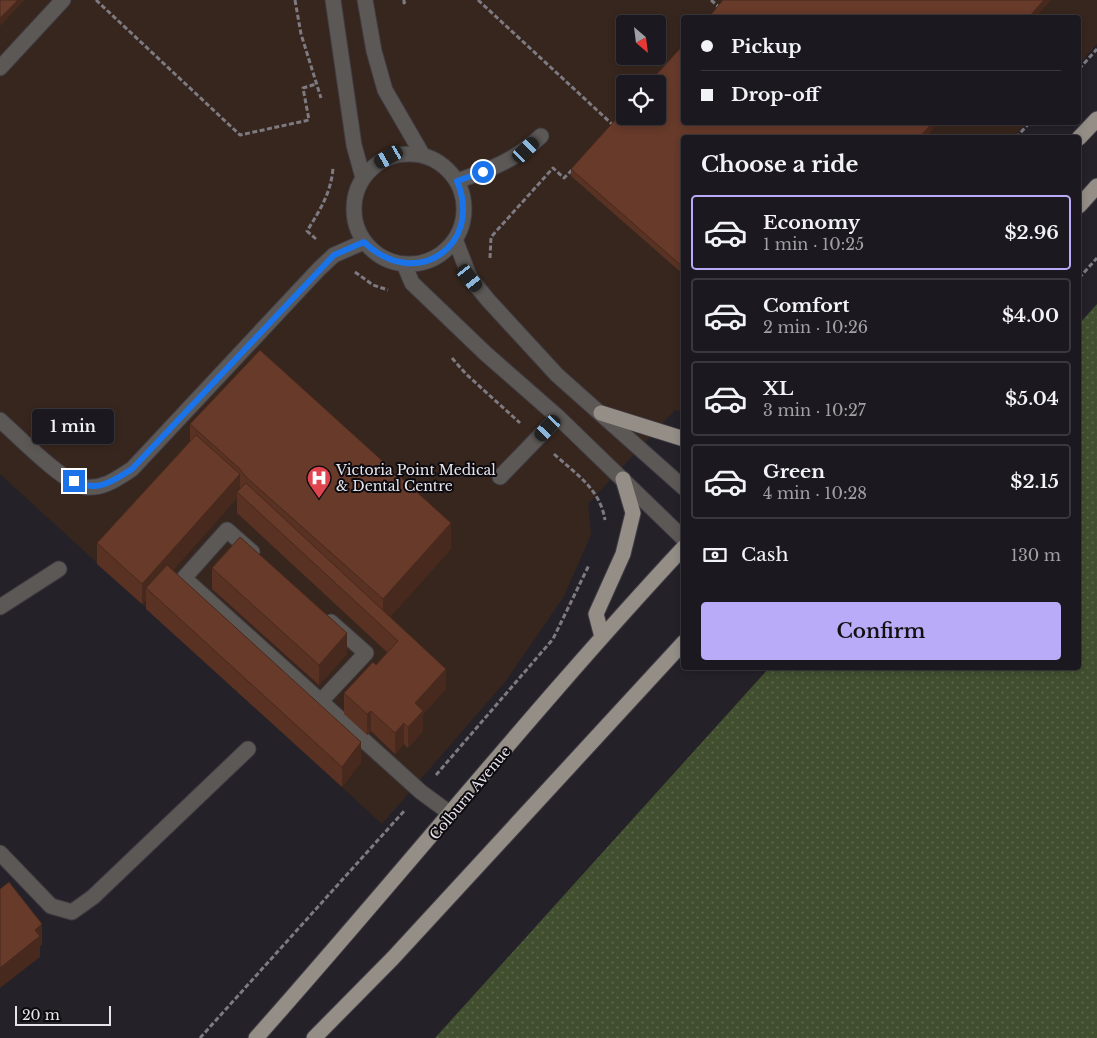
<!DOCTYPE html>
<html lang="en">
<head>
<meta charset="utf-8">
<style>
	body { margin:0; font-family:"Libre Baskerville",serif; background:#28262c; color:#f1f3f6; height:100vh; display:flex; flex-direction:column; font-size:19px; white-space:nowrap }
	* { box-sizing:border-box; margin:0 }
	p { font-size:16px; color:#a0a0a4 }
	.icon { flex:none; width:28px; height:28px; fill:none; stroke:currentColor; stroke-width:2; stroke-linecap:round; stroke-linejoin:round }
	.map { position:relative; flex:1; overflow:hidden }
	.side { position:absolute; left:681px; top:135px; width:400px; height:535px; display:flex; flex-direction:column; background:#1b191f; border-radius:5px; box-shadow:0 2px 8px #0003,0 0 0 1px #39383d }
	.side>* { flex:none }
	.top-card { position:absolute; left:681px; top:15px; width:400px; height:110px; border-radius:5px; box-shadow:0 2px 8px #0003,0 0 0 1px #39383d; display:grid; align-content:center; height:110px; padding:0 20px; background:#1b191f }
	.needle { width:32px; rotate:152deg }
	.tools { position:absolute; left:616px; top:15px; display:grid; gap:10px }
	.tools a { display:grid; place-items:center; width:50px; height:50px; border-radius:5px; background:#1b191f; box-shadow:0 2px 8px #0003,0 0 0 1px #39383d; font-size:25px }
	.scale { position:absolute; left:15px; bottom:12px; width:96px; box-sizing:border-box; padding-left:5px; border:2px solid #e6e4ea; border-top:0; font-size:14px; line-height:18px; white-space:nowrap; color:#e6e4ea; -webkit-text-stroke:4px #0d0b0f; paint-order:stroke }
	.end { position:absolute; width:22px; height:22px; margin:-11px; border:6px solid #1a73e8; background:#fff; box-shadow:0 0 0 2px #fff }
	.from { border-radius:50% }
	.bubble { position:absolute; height:35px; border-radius:5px; background:#1b191f; box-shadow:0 2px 8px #0003,0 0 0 1px #39383d; font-size:16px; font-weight:600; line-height:35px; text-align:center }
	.car { position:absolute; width:15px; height:30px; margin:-15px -8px; border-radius:6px; box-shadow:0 0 4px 1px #0007; background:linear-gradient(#222 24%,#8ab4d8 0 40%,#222 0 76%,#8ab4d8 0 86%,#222 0) }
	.top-card b { display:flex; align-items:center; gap:18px; height:48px; font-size:19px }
	.top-card b+b { border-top:1px solid #39383d }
	.top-card i { width:12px; height:12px; background:#f1f3f6 }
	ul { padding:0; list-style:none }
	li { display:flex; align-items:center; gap:15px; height:75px; margin:0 10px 8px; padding:0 10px; border:2px solid #39383d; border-radius:5px }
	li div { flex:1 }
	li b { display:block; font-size:19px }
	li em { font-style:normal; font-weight:600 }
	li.on { border-color:#b9abf7 }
	li>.icon { width:45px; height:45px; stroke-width:1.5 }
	h2 { padding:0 20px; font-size:22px; line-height:60px }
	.pay { display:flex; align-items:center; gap:12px; height:55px; padding:0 20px; font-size:19px }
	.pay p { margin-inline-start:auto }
	.action { display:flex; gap:10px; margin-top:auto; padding:10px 20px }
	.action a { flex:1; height:58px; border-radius:5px; background:#b9abf7; color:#111; font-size:20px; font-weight:600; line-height:58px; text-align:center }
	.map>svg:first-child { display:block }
</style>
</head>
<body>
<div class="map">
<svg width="1097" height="1038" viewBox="0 0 1097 1038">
	<defs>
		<pattern id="park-dots" width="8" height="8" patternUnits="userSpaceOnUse" patternTransform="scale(1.25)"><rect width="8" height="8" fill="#414f2f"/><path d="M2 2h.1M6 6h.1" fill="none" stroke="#5c684d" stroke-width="1.8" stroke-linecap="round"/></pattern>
	</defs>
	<rect width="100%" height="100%" fill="#242129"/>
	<path fill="#37261d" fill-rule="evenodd" d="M 0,0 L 1097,0 L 1097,44 L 1079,64 L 1079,18 L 684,18 L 684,122 L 1026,123 L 1013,138 L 684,138 L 684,412 L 675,410 L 588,504 L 591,535 L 563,598 L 505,682 L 382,824 L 0,474 ZM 625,24 L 658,24 L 658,56 L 625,56 ZM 625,84 L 658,84 L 658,116 L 625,116 Z"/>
	<path fill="url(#park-dots)" d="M 1097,304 L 1097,1038 L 435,1038 L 769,668 L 1079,668 L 1079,324 Z"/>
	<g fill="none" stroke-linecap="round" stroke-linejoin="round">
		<defs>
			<path id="minor" d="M 333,0 L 354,145 L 363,178
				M 365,0 L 374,51 L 385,90 L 422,154
				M 0,68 L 63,0
				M354 209a55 55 0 1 1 110 0a55 55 0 1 1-110 0Z
				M 457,181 C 489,170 516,160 541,136
				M 455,239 L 470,278 L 488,300 L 557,375 L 684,488
				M 404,264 L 412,283 L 485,353 L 558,417 L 684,539
				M 0,420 C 17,435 64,484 86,487 C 104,489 118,478 132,469 L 319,269 L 334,255 L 364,242
				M 500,477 L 558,417
				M 252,552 L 227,530 L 184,578 L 421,792 L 451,814
				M 0,607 L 59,569
				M 321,701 L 366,653 L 331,622
				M 0,853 L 51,906 L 72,912 L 93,897 L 248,749"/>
			<path id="major" d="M 1079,138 L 1097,119
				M 1079,206 L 1097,186
				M 601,413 L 684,439
				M 602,637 L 596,614 L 623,554 L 633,513 L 623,479
				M 256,1038 C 400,876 536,706 684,547
				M 314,1038 L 393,958 L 684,642"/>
		</defs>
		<use href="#minor" stroke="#3f3c44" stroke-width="17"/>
		<use href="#major" stroke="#3f3c44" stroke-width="17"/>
		<path stroke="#7d7a81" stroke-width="3" stroke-dasharray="5 2.5" stroke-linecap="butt" d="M 96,0 L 240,135 L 309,120 L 303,88 L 316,84
			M 295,0 L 301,34 L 321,98
			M 404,0 L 404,3 L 407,0
			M 478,0 L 613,125
			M 711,0 L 718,6 L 717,8
			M 1079,69 L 1097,49
			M 1016,138 L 1030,122
			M 316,239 L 307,231 C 320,210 331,193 333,168
			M 490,258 L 491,237 L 553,168 L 564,178 L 573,169
			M 355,272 L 373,285 L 388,290
			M 1079,278 L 1097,258
			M 452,358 L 466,374 L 520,423
			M 554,454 C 577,475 600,489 605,520
			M 436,775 L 553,639 L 589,565
			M 200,1038 L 405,810"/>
		<use href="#minor" stroke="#5c5855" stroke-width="15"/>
		<use href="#major" stroke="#948e87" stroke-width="15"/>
	</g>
	<path fill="#593224" d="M 684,138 L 684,275 L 571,176 L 571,169 Z
		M 190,424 L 451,549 L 390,617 L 446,689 L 423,714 L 423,731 L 408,748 L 404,744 L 395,754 L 371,731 L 367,735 L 344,714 L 344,693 L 376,665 L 387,652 L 237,513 L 237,498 L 173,570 L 361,762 L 342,787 L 146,609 L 146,600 L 142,604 L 97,564 L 97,543 L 190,442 Z
		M 212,568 L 347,654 L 319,685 L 212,589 Z"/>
	<path fill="#48291d" d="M 18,0 L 25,0 L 0,26 L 0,18 Z
		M 1044,0 L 1051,0 L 1035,18 L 1028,18 Z
		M 933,122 L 939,122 L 926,138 L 919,138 Z
		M 240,474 L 240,495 L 237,492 L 237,498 L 152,594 L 146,588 L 146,600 L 142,604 L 142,584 Z
		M 451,523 L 451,549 L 383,625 L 383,599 Z
		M 347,633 L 347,654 L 319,685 L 319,665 Z
		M 446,669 L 446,689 L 423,714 L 423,731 L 408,748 L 408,727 L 415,703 Z
		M 371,711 L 371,731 L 367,735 L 367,714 Z
		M 404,723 L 404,744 L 395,754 L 395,733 Z
		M 361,742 L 361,762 L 342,787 L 342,767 Z
		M 42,924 L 42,945 L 40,946 L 40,957 L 0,988 L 0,968 L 35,930 Z"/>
	<path fill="#673a2a" stroke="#48291d" d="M 0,0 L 18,0 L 0,18 Z
		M 723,0 L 1044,0 L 1028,18 L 708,18 Z
		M 684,44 L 684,122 L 933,122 L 919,138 L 684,138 L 684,268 L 571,169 L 625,109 L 625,116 L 658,116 L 658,84 L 648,84 Z
		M 260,350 L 451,523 L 383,599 L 246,477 L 240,469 L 190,424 Z
		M 196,435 L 240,474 L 142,584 L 97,543 Z
		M 246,483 L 446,669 L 415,703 L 423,711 L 408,727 L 404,723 L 395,733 L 371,711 L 367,714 L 344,693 L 373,662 L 376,665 L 398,641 L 237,492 Z
		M 240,537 L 347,633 L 319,665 L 212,568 Z
		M 167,565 L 361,742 L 342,767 L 146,588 Z
		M 9,882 L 42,924 L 35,930 L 40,936 L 0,968 L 0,889 Z"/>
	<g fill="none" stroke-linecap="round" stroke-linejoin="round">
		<path stroke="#1a73e8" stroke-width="6" d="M 74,481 C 97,493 113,481 132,469 L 334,255 L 364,242 C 415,292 484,246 457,181 L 483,172"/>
	</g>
	<defs>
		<symbol id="hospital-pin" viewBox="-11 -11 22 30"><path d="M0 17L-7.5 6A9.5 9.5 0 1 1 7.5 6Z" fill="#e0444e" stroke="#0d0b0f"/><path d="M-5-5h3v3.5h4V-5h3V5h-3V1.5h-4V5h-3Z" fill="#fff"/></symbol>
	</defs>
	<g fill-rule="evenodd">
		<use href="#hospital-pin" x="305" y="464" width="28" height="38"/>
	</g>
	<g text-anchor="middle" stroke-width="4" stroke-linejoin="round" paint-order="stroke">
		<g font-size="14" fill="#e6e4ea" stroke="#0d0b0f" text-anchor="start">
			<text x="336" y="475">Victoria Point Medical<tspan x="336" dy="16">&amp; Dental Centre</tspan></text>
		</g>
		<g font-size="14" fill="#e6e4ea" stroke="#0d0b0f">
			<text transform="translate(470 793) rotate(-50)" y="5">Colburn Avenue</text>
		</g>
	</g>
</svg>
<div class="tools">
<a><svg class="needle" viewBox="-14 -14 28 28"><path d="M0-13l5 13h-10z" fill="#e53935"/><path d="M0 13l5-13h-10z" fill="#a0a0a4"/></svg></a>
<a><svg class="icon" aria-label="locate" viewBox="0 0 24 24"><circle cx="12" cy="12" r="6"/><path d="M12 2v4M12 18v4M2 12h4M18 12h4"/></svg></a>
</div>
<div class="scale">20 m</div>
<i class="end from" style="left:483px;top:172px"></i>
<i class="end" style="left:74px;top:481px"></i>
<div class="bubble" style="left:32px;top:409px;width:82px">1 min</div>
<i class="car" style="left:526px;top:150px;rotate:46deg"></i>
<i class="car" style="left:389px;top:157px;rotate:240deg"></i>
<i class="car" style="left:470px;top:278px;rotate:141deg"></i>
<i class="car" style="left:548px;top:428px;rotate:223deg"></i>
<div class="top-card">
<b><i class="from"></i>Pickup</b>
<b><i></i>Drop-off</b>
</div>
<section class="side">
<h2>Choose a ride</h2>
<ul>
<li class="on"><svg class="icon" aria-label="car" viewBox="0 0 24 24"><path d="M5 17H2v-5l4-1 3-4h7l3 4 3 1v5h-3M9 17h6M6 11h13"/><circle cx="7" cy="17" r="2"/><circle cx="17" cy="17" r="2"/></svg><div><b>Economy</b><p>1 min · 10:25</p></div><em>$2.96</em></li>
<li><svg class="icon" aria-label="car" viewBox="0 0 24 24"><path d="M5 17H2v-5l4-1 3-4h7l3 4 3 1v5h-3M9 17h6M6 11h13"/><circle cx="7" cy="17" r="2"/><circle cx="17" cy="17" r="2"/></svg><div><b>Comfort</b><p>2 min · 10:26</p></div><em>$4.00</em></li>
<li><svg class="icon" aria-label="car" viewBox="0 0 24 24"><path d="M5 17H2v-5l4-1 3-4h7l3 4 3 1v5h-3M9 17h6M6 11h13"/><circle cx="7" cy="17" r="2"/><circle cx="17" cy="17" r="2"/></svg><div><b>XL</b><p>3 min · 10:27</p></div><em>$5.04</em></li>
<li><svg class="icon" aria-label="car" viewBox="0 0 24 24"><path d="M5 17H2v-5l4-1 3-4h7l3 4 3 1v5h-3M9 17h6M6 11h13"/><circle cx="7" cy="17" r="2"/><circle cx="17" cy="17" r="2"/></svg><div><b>Green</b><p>4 min · 10:28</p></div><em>$2.15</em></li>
</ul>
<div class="pay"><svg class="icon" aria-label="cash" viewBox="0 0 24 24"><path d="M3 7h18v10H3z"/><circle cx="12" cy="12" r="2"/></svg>Cash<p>130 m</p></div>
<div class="action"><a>Confirm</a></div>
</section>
</div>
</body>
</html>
